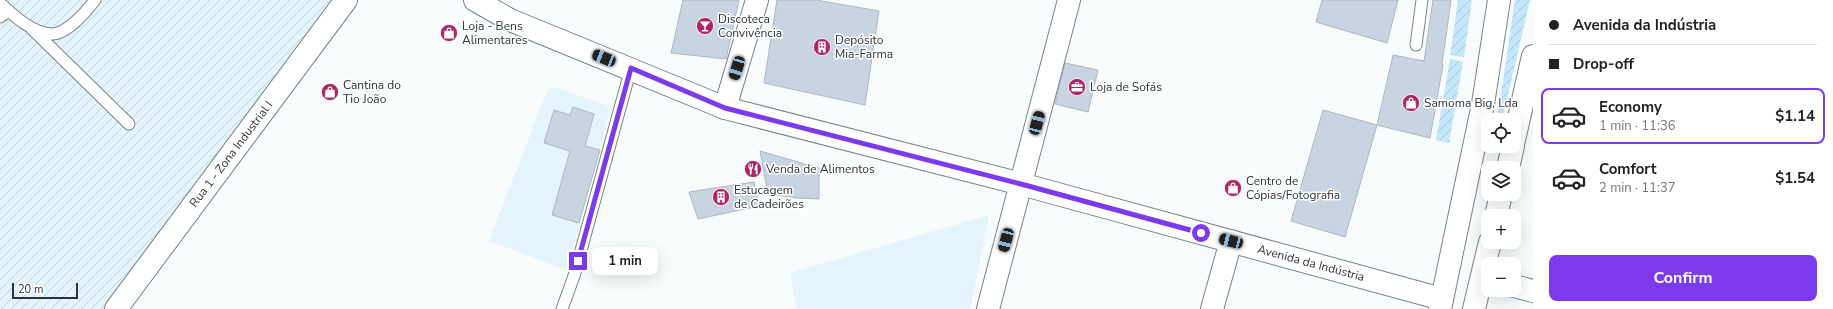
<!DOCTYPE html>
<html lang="en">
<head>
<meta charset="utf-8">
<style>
	body { margin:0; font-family:"Nunito Sans",sans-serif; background:#f6f6f6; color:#222; height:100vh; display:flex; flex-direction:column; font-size:15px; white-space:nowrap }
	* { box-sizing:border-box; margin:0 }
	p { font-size:13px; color:#767676 }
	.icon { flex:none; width:22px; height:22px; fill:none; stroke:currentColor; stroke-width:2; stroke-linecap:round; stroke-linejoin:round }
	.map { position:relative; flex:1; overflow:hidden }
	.sheet { display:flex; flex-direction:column; background:#fff; width:300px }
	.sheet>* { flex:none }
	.top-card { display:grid; align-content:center; height:88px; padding:0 16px; background:#fff }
	.buttons { position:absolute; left:1481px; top:113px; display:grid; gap:8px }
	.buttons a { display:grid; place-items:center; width:40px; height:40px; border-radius:8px; background:#fff; box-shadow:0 4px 16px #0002; font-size:20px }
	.scale { position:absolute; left:12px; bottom:10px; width:66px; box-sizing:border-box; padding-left:4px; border:2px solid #2d3437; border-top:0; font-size:11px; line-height:14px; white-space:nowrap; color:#2d3437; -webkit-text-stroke:3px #fff; paint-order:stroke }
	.end { position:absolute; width:18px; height:18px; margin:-9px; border:5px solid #7c3aed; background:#fff; box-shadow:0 0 0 2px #fff }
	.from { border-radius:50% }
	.bubble { position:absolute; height:28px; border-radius:8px; background:#fff; box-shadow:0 4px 16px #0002; font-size:13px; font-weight:700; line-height:28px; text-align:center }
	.car { position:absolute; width:12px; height:24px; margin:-12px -6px; border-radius:5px; box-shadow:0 0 3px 1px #0007; background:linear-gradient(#222 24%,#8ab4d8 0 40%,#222 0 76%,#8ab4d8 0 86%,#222 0) }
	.top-card b { display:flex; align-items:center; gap:14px; height:38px; font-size:15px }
	.top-card b+b { border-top:1px solid #e0e0e0 }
	.top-card i { width:10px; height:10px; background:#222 }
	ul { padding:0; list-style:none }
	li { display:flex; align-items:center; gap:12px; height:56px; margin:0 8px 6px; padding:0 8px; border:2px solid transparent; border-radius:8px }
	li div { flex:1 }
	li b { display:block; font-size:15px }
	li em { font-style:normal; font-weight:700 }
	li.selected { border-color:#7c3aed }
	li>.icon { width:36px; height:36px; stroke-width:1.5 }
	.action { display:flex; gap:8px; margin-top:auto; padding:8px 16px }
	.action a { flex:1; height:46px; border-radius:8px; background:#7c3aed; color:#fff; font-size:16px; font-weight:700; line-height:46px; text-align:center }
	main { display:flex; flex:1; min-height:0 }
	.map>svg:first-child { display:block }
</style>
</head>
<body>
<main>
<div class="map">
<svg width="1533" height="309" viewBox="0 0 1533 309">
	<defs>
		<pattern id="industrial-furrows" width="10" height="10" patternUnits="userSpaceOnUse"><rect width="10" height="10" fill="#e4f4fc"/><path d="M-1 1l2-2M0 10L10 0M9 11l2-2" fill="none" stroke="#c4d2d9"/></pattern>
		<pattern id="garden-furrows" width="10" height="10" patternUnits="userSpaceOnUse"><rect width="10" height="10" fill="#c4e7fb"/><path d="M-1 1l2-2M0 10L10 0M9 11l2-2" fill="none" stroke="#a9c7d8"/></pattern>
	</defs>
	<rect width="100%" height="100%" fill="#f7fbfc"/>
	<path fill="#e4f4fc" d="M 554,87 L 611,107 L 567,270 L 489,241 L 544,99 L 548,90 Z
		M 989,215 L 970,309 L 797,309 L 790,273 Z"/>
	<path fill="url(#industrial-furrows)" d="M 0,0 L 346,0 L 116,309 L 0,309 Z"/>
	<path fill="url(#garden-furrows)" d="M 1458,0 L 1472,0 L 1464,57 L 1450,55 Z
		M 1515,0 L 1530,0 L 1502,120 L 1497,120 Z
		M 1450,59 L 1463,62 L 1449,143 L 1436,140 Z"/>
	<path fill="#c9d4e2" stroke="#acb6c5" d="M 683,0 L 739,0 L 726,59 L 671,53 Z
		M 777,0 L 816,0 L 879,11 L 865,105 L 764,83 Z
		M 1322,0 L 1398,0 L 1387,43 L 1316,22 Z
		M 1433,0 L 1451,0 L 1442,64 L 1443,65 L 1430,138 L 1377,125 L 1393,55 L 1424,61 Z
		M 1065,63 L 1098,70 L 1088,112 L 1055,104 Z
		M 573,107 L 594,114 L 585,146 L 600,150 L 579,223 L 552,215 L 570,151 L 544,143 L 554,110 L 570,115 Z
		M 1323,110 L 1377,125 L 1345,237 L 1291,221 Z
		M 760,151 L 819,168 L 819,199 L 798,198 L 768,194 Z
		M 754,182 L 759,206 L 698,219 L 689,192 Z"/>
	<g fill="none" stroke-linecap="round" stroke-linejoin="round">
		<defs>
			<path id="lane" d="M 0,3 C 14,16 32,33 52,34 C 67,34 87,11 95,0
				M 0,17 L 9,11
				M 31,28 L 129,124
				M 1416,45 L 1422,0
				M 562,309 L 574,276 L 631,68"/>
			<path id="street" d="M 725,108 L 757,0
				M 1514,286 L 1533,291
				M 116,309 L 346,0
				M 988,309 L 1069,0
				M 1212,309 L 1231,241"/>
			<path id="secondary" d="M 475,0 L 510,20 L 725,108 L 1021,184 L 1442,299"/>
			<path id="primary" d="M 1514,140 L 1533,56
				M 1508,168 L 1513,146
				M 1496,216 L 1501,194
				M 1440,309 L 1483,104 L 1499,0
				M 1474,309 L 1490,242"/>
		</defs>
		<use href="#lane" stroke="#74848d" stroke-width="13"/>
		<use href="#street" stroke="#74848d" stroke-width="24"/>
		<use href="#secondary" stroke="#74848d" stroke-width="24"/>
		<use href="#primary" stroke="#74848d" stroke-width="24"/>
		<use href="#lane" stroke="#fff" stroke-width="11"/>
		<use href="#street" stroke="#fff" stroke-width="22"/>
		<use href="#secondary" stroke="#fff" stroke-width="22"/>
		<use href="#primary" stroke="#fff" stroke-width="22"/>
	</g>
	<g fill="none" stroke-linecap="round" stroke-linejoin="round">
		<path stroke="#7c3aed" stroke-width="5" d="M 578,261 L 631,68 L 725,108 L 1021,184 L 1201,233"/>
	</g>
	<defs>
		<symbol id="bar-disc" viewBox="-11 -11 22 22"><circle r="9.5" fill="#af2565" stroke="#fff"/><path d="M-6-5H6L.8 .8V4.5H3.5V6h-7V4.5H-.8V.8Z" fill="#fff"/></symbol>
		<symbol id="shop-disc" viewBox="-11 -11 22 22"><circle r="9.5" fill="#af2565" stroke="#fff"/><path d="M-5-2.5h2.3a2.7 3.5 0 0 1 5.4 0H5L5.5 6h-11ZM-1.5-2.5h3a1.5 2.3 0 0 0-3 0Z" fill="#fff"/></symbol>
		<symbol id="building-disc" viewBox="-11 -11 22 22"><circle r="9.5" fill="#af2565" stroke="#fff"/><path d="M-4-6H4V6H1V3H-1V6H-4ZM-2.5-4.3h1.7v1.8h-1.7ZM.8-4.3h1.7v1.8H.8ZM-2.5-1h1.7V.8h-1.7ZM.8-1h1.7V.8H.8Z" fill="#fff"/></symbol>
		<symbol id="office-disc" viewBox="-11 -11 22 22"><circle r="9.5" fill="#af2565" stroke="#fff"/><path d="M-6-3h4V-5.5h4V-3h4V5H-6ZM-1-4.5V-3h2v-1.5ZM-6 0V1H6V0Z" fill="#fff"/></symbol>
		<symbol id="restaurant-disc" viewBox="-11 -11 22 22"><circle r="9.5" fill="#af2565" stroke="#fff"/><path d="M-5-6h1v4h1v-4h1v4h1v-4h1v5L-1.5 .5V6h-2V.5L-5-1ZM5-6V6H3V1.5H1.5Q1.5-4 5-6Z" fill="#fff"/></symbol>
	</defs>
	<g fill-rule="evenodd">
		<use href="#bar-disc" x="695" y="16" width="20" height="20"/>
		<use href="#shop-disc" x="439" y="23" width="20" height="20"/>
		<use href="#building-disc" x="812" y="37" width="20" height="20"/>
		<use href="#office-disc" x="1067" y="77" width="20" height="20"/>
		<use href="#shop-disc" x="320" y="82" width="20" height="20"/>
		<use href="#shop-disc" x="1401" y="93" width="20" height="20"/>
		<use href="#restaurant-disc" x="743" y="159" width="20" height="20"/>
		<use href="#shop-disc" x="1223" y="178" width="20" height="20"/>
		<use href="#building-disc" x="711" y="187" width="20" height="20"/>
	</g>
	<g text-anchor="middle" stroke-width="3" stroke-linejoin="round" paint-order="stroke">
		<g font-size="12" fill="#2d3437" stroke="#fff" text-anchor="start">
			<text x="718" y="23">Discoteca<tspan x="718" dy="14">Convivência</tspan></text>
			<text x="462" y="30">Loja - Bens<tspan x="462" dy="14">Alimentares</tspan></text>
			<text x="835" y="44">Depósito<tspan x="835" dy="14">Mia-Farma</tspan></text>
			<text x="343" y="89">Cantina do<tspan x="343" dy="14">Tio João</tspan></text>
			<text x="1090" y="91">Loja de Sofás</text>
			<text x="1424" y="107">Samoma Big, Lda</text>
			<text x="766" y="173">Venda de Alimentos</text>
			<text x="1246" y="185">Centro de<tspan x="1246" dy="14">Cópias/Fotografia</tspan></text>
			<text x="734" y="194">Estucagem<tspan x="734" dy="14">de Cadeirões</tspan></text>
		</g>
		<g font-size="12" fill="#2d3437" stroke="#fff">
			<text transform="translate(231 154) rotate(-53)" y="4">Rua 1 - Zona Industrial I</text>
			<text transform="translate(1311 263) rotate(15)" y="4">Avenida da Indústria</text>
		</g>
	</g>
</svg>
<div class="buttons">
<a><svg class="icon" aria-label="locate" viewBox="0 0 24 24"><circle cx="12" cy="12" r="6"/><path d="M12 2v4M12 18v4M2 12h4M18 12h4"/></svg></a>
<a><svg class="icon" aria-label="layers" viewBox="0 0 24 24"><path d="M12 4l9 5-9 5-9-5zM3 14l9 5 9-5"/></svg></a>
<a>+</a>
<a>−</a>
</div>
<div class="scale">20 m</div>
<i class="end from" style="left:1201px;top:233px"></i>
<i class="end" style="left:578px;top:261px"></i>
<div class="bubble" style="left:592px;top:247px;width:66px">1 min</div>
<i class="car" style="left:604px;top:58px;rotate:292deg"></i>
<i class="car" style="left:737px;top:68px;rotate:197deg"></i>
<i class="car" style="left:1037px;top:123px;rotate:15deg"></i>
<i class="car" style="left:1006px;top:240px;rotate:195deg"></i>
<i class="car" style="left:1231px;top:241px;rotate:285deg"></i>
</div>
<section class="sheet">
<div class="top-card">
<b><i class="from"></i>Avenida da Indústria</b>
<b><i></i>Drop-off</b>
</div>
<ul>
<li class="selected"><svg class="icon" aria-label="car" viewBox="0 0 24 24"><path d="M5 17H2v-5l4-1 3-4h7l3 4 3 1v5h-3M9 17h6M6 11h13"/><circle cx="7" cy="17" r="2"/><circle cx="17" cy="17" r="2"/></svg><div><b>Economy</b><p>1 min · 11:36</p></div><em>$1.14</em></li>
<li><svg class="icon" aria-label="car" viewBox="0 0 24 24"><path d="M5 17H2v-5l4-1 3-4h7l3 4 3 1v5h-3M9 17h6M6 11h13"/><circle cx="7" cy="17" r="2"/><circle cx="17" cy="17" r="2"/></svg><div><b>Comfort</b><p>2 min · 11:37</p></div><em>$1.54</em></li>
</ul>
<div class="action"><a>Confirm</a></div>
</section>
</main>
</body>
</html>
